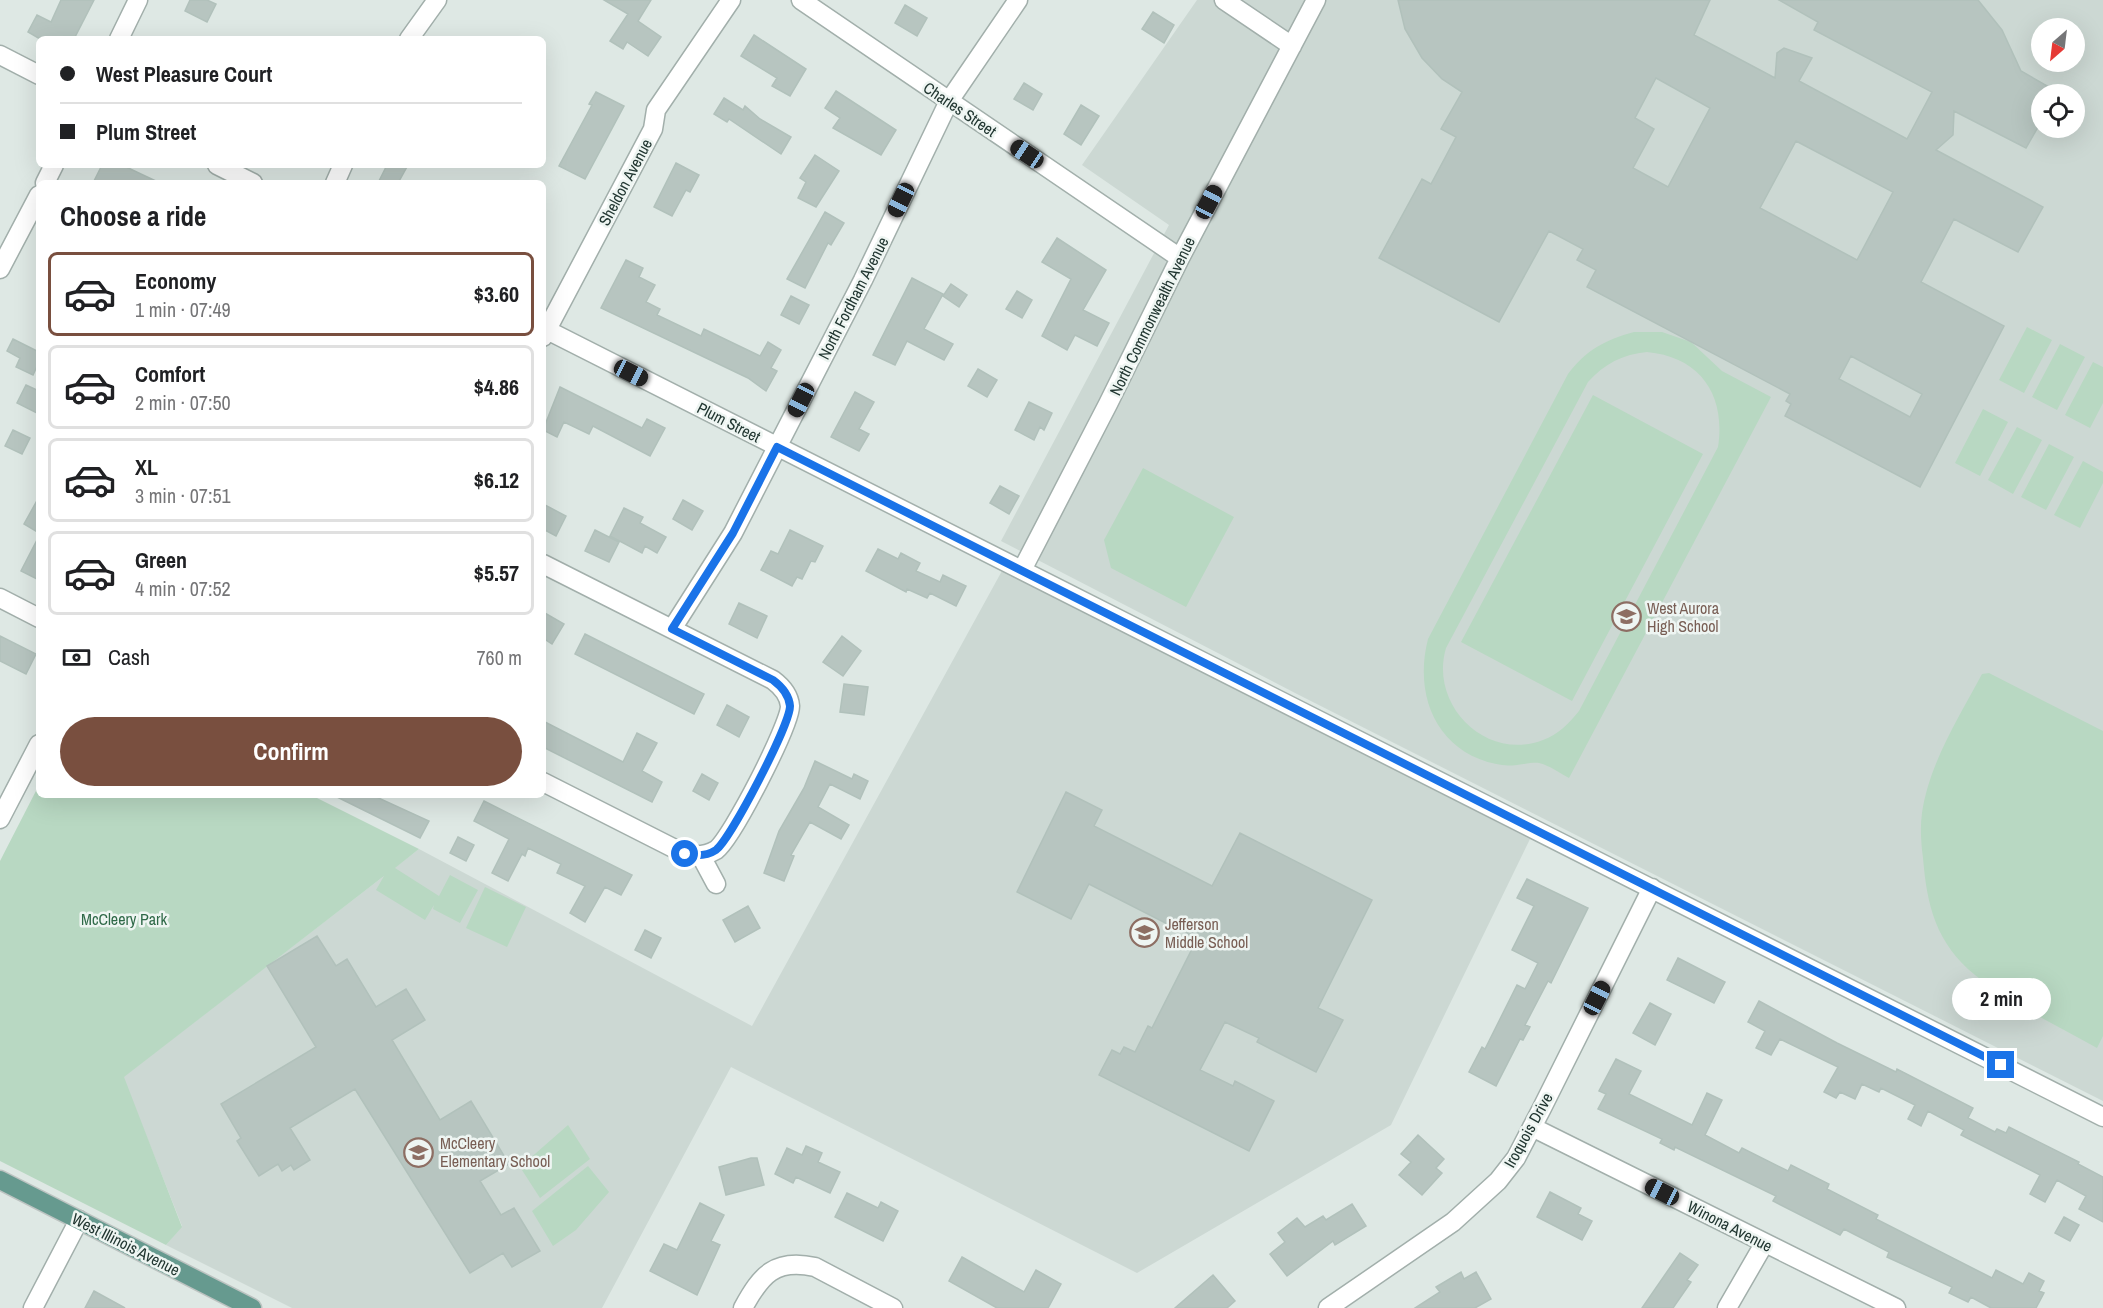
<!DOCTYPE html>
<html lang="en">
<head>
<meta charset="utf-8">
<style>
	body { margin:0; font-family:"Archivo Narrow",sans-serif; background:#f2f2f2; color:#202124; height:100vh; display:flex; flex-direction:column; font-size:22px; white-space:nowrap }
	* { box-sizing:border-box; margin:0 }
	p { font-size:20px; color:#757577 }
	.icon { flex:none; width:33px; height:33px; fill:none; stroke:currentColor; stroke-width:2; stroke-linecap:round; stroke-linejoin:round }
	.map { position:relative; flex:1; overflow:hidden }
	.details { position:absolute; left:36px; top:180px; width:510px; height:618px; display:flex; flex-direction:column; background:#fff; border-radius:9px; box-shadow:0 6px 24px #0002 }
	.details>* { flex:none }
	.guide { position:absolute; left:36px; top:36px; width:510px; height:132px; border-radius:9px; box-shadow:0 6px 24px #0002; display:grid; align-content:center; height:132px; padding:0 24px; background:#fff }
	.needle { width:39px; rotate:208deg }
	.buttons { position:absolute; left:2031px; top:18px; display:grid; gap:12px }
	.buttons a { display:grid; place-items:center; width:54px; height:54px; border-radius:50%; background:#fff; box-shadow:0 6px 24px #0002; font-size:30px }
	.end { position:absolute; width:27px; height:27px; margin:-14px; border:8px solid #1a73e8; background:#fff; box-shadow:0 0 0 3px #fff }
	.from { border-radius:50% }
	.bubble { position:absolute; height:42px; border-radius:21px; background:#fff; box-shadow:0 6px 24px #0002; font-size:20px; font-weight:700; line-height:42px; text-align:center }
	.car { position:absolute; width:18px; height:36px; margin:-18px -9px; border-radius:8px; box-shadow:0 0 4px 2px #0007; background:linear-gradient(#222 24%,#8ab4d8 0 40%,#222 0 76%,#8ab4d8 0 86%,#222 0) }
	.guide b { display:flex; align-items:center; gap:21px; height:57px; font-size:22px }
	.guide b+b { border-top:2px solid #e0e0e0 }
	.guide i { width:15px; height:15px; background:#202124 }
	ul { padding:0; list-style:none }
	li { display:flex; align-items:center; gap:18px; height:84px; margin:0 12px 9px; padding:0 12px; border:3px solid #e0e0e0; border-radius:9px }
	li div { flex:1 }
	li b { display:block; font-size:22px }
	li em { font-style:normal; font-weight:700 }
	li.on { border-color:#794f3f }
	li>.icon { width:54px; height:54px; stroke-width:1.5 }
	h2 { padding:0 24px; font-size:27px; line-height:72px }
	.pay { display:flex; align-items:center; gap:15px; height:66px; padding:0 24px; font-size:22px }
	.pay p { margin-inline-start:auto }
	.action { display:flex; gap:12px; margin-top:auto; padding:12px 24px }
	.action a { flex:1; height:69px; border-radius:36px; background:#794f3f; color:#fff; font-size:24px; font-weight:700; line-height:69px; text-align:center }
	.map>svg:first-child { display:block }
</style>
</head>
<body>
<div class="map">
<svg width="2103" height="1308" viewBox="0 0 2103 1308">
	<rect width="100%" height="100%" fill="#dee8e4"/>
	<path fill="#ccd8d3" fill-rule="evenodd" d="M 1197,0 L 2103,0 L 2103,1101 L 1297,694 L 1001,541 L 1169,225 L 1082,165 ZM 2042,28 L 2074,28 L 2074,62 L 2042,62 ZM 2042,94 L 2074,94 L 2074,128 L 2042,128 Z
		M 1003,569 L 1530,839 L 1391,1125 L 1137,1273 L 731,1067 L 602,1308 L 292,1308 L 166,1245 L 182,1226 L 123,1077 L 419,849 L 752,1026 Z"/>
	<path fill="#b8d8c2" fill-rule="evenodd" d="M 2027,327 L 2052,340 L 2024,393 L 1999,380 Z
		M 1634,332 L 1662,332 L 1691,342 L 1722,371 L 1771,397 L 1569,778 C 1561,774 1549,765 1539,763 C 1528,762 1514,767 1502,765 C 1438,755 1413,697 1428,639 L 1568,374 C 1586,350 1605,340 1634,332 ZM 1647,352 C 1701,357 1726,396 1718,447 L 1579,711 C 1569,723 1558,735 1543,740 C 1486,762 1429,705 1446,648 L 1588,382 C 1604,364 1623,354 1647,352 Z
		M 2060,344 L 2085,357 L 2057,410 L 2032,397 Z
		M 2093,362 L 2103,367 L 2103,403 L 2090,428 L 2065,415 Z
		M 1593,395 L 1703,454 L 1572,701 L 1461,642 Z
		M 1983,409 L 2008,422 L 1980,476 L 1955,463 Z
		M 2017,427 L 2042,440 L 2013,494 L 1988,480 Z
		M 2049,444 L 2074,457 L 2046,510 L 2021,497 Z
		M 2083,461 L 2103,472 L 2103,483 L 2080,528 L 2054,515 Z
		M 1143,468 L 1234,517 L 1186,607 L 1111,568 L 1104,540 Z
		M 1989,673 L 2103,731 L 2103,1036 L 2097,1048 C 2056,1025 2011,1004 1975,975 C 1936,943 1927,906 1923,858 C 1921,843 1920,827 1922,813 C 1929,764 1959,717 1982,674 Z
		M 39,785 L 39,795 L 311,795 L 419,849 L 395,868 L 439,896 L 450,875 L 478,890 L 460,923 L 433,909 L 434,905 L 425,920 L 376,890 L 384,876 L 124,1077 L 182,1227 L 166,1245 L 0,1161 L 0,861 Z
		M 485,887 L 526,907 L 507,947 L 466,928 Z
		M 568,1125 L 590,1159 L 540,1198 L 520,1167 Z
		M 588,1166 L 609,1192 L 576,1230 L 553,1246 L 532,1211 Z"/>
	<path fill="#b7c5c0" stroke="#b1c1bb" stroke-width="1.5" fill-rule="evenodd" d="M 61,0 L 94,0 L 74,39 L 40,39 L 28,32 L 37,15 L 51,22 Z
		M 190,0 L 207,0 L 216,4 L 207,22 L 185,11 Z
		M 604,0 L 651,0 L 638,21 L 661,37 L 648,56 L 627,42 L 623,49 L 610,41 L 628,14 Z
		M 1398,0 L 1710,0 L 1694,35 L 1775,78 L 1777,53 L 1784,48 L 1812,58 L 1799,81 L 1907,139 L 1932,92 L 1814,30 L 1818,22 L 1779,0 L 1978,0 L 2002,30 L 2021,71 L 2049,87 L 2045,94 L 2042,94 L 2042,120 L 2026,148 L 1954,111 L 1953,135 L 1936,150 L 2043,207 L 2018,252 L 1954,219 L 1921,282 L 2004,326 L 1920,487 L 1785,416 L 1791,404 L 1786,401 L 1790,394 L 1587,287 L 1596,270 L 1577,260 L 1583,249 L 1549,231 L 1499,322 L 1379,258 L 1422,179 L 1431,184 L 1456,137 L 1441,129 L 1462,92 L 1442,79 L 1422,58 L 1405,29 ZM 1656,78 L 1710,108 L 1668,187 L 1633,168 L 1654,129 L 1635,118 ZM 1796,141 L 1893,192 L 1857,260 L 1760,208 ZM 1851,356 L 1922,394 L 1910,417 L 1839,379 Z
		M 905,5 L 927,18 L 917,36 L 895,23 Z
		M 1153,12 L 1174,25 L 1164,43 L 1142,29 Z
		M 754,35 L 806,69 L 790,96 L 772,86 L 777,78 L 741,56 Z
		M 1024,83 L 1042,94 L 1033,110 L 1014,99 Z
		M 836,91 L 896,130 L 881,155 L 833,128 L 840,118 L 825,108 Z
		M 596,92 L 624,106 L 585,179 L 559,166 L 592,105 L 589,104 Z
		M 724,98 L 743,110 L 745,106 L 760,119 L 791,137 L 781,154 L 729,119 L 727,122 L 714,114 Z
		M 1081,105 L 1099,116 L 1081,145 L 1064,134 Z
		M 815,155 L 839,171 L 816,207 L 798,198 L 806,182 L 800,178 Z
		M 676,163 L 699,175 L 690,192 L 686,190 L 672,216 L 654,207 Z
		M 102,165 L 122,165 L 160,183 L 93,183 Z
		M 387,165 L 408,165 L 398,183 L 378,183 Z
		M 825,212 L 844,223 L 831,245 L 828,243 L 805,288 L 787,279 Z
		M 1057,238 L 1106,270 L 1083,310 L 1109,323 L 1097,346 L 1075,335 L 1067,350 L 1042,336 L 1071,279 L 1042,262 Z
		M 626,260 L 643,268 L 639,277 L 655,285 L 646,302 L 660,309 L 657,315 L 701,336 L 704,329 L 760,356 L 768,342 L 781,350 L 771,368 L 777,371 L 766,391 L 748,378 L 601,308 Z
		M 912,278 L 943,294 L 924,329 L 953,344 L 944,360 L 907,341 L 895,365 L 873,355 Z
		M 951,284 L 967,295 L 959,307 L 943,296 Z
		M 1017,291 L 1032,300 L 1022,318 L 1006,309 Z
		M 791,296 L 809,305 L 799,324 L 781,315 Z
		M 13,339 L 39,352 L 39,362 L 33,375 L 16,367 L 20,358 L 7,351 Z
		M 978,369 L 997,380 L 987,397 L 968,386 Z
		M 26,385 L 39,391 L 39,414 L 17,403 Z
		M 560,387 L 642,428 L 647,419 L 665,428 L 650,456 L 593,426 L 589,434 L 564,422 L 557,437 L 543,430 Z
		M 855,392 L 874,402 L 859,429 L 869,434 L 859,451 L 831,437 Z
		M 1029,402 L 1052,413 L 1044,430 L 1040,427 L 1034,440 L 1015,430 Z
		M 13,430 L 30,438 L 22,454 L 5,446 Z
		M 1000,486 L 1019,496 L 1009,514 L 990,503 Z
		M 39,497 L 39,533 L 24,524 Z
		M 683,500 L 703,511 L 692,530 L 673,519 Z
		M 543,504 L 566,516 L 556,536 L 543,529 Z
		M 624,508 L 643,517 L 640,523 L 666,537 L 657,553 L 645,546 L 642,553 L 610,536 Z
		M 595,530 L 619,542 L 609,562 L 585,551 Z
		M 790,530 L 823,546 L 815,562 L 811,561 L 802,579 L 797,577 L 792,586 L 761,570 L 771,551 L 778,554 Z
		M 39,536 L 39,580 L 21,571 Z
		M 878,549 L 898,559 L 901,553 L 920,563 L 916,571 L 940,582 L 943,575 L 966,586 L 956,606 L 930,593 L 927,598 L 907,589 L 906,592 L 866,571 Z
		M 739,603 L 767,616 L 757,638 L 729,624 Z
		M 543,612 L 564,624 L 552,644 L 543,638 Z
		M 585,634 L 704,694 L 694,714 L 575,654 Z
		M 0,636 L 36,654 L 26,674 L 0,661 Z
		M 842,636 L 861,651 L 843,676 L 823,662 Z
		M 844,684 L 868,687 L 864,715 L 840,712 Z
		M 727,705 L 749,717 L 739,737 L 717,725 Z
		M 543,721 L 623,762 L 637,733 L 657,743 L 642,771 L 662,782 L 652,802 L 543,747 Z
		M 815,761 L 852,779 L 854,774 L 868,781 L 860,799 L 830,784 L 818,807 L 849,825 L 841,839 L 810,822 L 791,855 L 794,856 L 784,881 L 764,873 L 779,831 L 804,788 Z
		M 702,774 L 718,783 L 709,800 L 693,791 Z
		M 1066,792 L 1102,810 L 1094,826 L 1212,886 L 1240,833 L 1372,900 L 1318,1008 L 1343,1020 L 1316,1072 L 1257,1042 L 1259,1038 L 1225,1022 L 1200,1070 L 1233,1086 L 1235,1081 L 1274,1101 L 1249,1151 L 1099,1075 L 1112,1050 L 1120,1054 L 1124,1047 L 1135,1052 L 1148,1026 L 1152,1028 L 1197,939 L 1089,884 L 1071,919 L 1017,892 Z
		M 333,795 L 372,795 L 429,821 L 420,838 Z
		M 484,801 L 632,875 L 621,895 L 605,887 L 585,922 L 570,913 L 585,886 L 557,873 L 561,864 L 528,848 L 525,856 L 522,854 L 508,881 L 492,873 L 509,839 L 474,821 Z
		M 458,837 L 474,845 L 466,861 L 450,853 Z
		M 1527,879 L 1588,908 L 1551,983 L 1548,981 L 1525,1025 L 1530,1027 L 1523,1040 L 1520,1039 L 1496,1086 L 1469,1072 L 1482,1047 L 1485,1049 L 1517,985 L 1525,989 L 1538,963 L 1512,950 L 1534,906 L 1517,898 Z
		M 748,906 L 760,928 L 735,942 L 723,920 Z
		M 645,930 L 661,938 L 651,958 L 635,950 Z
		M 317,936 L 336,966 L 347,959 L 376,1007 L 406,989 L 425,1020 L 392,1040 L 440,1120 L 471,1101 L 509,1164 L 480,1181 L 501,1215 L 514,1208 L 540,1251 L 512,1267 L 503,1253 L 470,1273 L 355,1089 L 290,1128 L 310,1160 L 294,1170 L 291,1165 L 282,1171 L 278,1164 L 259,1176 L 237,1141 L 241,1138 L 221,1104 L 316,1047 L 267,966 Z
		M 1678,958 L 1725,982 L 1714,1003 L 1667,980 Z
		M 1759,1001 L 1837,1043 L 1896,1072 L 1897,1069 L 1973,1108 L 1968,1118 L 1995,1132 L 1997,1129 L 2006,1133 L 2009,1127 L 2079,1162 L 2078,1164 L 2103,1177 L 2103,1222 L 2079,1209 L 2086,1196 L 2057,1180 L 2045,1202 L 2030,1194 L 2040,1175 L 1961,1135 L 1964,1130 L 1928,1111 L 1921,1126 L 1908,1119 L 1915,1105 L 1881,1088 L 1879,1092 L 1862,1084 L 1855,1099 L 1840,1092 L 1836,1098 L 1824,1092 L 1838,1067 L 1780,1039 L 1771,1055 L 1756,1048 L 1765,1031 L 1748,1022 Z
		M 1650,1003 L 1671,1014 L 1655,1045 L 1633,1033 Z
		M 1616,1059 L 1641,1071 L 1629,1094 L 1692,1125 L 1707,1093 L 1722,1100 L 1705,1135 L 1739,1153 L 1742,1148 L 1788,1171 L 1791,1165 L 1829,1184 L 1827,1189 L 1878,1215 L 1876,1219 L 1992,1278 L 1996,1270 L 2023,1284 L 2029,1273 L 2044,1281 L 2039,1291 L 2044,1293 L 2036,1308 L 1991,1308 L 1971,1297 L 1968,1302 L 1949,1293 L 1952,1287 L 1887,1257 L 1889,1252 L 1844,1229 L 1840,1235 L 1773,1201 L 1776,1196 L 1675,1147 L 1674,1150 L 1660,1143 L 1662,1139 L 1598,1109 L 1606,1094 L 1599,1091 Z
		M 1418,1135 L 1444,1159 L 1436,1168 L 1442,1173 L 1422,1195 L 1399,1175 L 1411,1162 L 1401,1154 Z
		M 806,1146 L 822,1153 L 818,1162 L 840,1172 L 830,1193 L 796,1177 L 793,1183 L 775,1174 L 787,1148 L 802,1155 Z
		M 751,1158 L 757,1158 L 764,1185 L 726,1195 L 719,1167 Z
		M 1550,1192 L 1581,1208 L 1578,1214 L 1592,1221 L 1582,1240 L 1537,1217 Z
		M 847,1193 L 878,1208 L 881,1202 L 898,1211 L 883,1241 L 835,1217 Z
		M 700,1203 L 724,1215 L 711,1241 L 720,1245 L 697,1295 L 650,1271 L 664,1244 L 677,1250 Z
		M 1352,1204 L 1366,1226 L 1335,1245 L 1333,1241 L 1287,1276 L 1270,1254 L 1285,1242 L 1278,1233 L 1297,1218 L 1305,1227 L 1323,1216 L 1326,1220 Z
		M 2064,1217 L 2079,1225 L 2070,1241 L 2055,1233 Z
		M 1680,1253 L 1698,1265 L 1687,1280 L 1691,1282 L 1673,1308 L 1642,1308 Z
		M 962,1257 L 1024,1292 L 1036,1270 L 1061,1284 L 1048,1308 L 997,1308 L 949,1281 Z
		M 1461,1272 L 1464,1279 L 1476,1272 L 1491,1299 L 1475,1308 L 1415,1308 L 1440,1292 L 1436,1287 Z
		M 1213,1275 L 1235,1301 L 1227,1308 L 1175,1308 Z
		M 94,1291 L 125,1308 L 85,1308 Z"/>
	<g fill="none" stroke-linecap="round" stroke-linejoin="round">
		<defs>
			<path id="minor" d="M 801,0 L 1180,258
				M 1224,0 L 1292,46
				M 119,39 L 138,0
				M 409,39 L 437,0
				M 0,55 L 39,75
				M 217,165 L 253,183
				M 45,183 L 54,165
				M 335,183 L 343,165
				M 0,269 L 39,195
				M 543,328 L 2103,1117
				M 543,337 L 653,129 L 656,110 L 731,0
				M 543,564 L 773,680 C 781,686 789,694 790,706 C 790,725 732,838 716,850 C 706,856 695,856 685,854 L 543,782
				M 1022,570 L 1108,404 L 1180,258 L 1316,0
				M 0,598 L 39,618
				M 672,629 L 733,533 L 863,280 L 949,101 L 1018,0
				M 0,819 L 39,744
				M 701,856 L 716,884
				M 1532,1127 L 1896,1308
				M 33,1308 L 79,1220
				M 743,1308 C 761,1275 775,1258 815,1267 L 893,1308
				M 1328,1308 L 1453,1222 L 1498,1181 L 1516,1158 L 1542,1108 L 1652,888
				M 1727,1308 L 1764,1244"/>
			<path id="major" d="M 0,1180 L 252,1308"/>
		</defs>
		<use href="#minor" stroke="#a2afab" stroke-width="21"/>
		<use href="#major" stroke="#bcc3c1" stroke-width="21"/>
		<use href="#minor" stroke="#fff" stroke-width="18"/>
		<use href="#major" stroke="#669a8f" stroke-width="18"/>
	</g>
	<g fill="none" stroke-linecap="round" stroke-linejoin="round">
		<path stroke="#1a73e8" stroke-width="8" d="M 685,854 C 695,856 707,856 716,850 C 731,838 790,725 790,706 C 789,694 781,686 773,680 L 672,629 L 733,533 L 777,447 L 2001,1065"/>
	</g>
	<defs>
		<symbol id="school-ring" viewBox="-11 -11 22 22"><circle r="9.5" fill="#eef5f2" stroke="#8d6e63" stroke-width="1.5"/><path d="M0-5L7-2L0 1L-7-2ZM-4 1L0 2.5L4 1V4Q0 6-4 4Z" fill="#8d6e63"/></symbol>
	</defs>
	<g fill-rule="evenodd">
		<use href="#school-ring" x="1610" y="600" width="33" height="33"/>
		<use href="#school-ring" x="1128" y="916" width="33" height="33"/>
		<use href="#school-ring" x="402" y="1136" width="33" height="33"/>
	</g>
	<g text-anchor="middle" stroke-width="5" stroke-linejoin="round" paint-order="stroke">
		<g font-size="16" fill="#213631" stroke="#eef5f2">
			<text transform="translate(960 109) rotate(34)" y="6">Charles Street</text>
			<text transform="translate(625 182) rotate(-62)" y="6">Sheldon Avenue</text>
			<text transform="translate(853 298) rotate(-63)" y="6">North Fordham Avenue</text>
			<text transform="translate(1152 316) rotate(-64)" y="6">North Commonwealth Avenue</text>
			<text transform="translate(729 422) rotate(27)" y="6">Plum Street</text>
			<text transform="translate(1528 1130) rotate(-61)" y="6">Iroquois Drive</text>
			<text transform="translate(1730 1226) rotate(27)" y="6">Winona Avenue</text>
			<text transform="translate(126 1244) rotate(27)" y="6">West Illinois Avenue</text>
		</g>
		<g font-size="16" fill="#785e54" stroke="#eef5f2" text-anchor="start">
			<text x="1647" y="614">West Aurora<tspan x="1647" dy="18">High School</tspan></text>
			<text x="1165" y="930">Jefferson<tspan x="1165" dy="18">Middle School</tspan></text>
			<text x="440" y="1149">McCleery<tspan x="440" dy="18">Elementary School</tspan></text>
		</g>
		<g font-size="16" fill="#2f6948" stroke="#eef5f2">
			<text x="124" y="925">McCleery Park</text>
		</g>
	</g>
</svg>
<div class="buttons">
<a><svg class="needle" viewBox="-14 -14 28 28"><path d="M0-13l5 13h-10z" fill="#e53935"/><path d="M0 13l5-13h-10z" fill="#757577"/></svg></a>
<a><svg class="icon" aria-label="locate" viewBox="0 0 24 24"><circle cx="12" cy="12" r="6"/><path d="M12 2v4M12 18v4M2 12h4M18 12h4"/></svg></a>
</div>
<i class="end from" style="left:685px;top:854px"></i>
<i class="end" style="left:2001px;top:1065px"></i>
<div class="bubble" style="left:1952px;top:978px;width:99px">2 min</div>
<i class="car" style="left:1027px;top:154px;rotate:304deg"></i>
<i class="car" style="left:901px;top:200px;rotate:206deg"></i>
<i class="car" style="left:1209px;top:202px;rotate:28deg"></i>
<i class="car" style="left:631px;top:373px;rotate:117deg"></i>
<i class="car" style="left:801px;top:400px;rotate:207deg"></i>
<i class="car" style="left:1597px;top:998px;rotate:27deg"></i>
<i class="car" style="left:1662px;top:1192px;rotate:297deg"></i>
<div class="guide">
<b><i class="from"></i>West Pleasure Court</b>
<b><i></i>Plum Street</b>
</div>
<section class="details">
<h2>Choose a ride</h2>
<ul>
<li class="on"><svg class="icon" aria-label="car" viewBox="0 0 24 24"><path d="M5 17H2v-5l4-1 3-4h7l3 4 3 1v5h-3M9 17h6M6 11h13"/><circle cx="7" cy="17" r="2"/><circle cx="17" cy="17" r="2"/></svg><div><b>Economy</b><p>1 min · 07:49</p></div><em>$3.60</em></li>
<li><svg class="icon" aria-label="car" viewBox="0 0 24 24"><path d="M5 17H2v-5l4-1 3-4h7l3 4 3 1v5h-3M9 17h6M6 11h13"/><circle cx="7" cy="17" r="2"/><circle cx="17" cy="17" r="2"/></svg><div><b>Comfort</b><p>2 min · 07:50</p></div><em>$4.86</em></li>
<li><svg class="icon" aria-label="car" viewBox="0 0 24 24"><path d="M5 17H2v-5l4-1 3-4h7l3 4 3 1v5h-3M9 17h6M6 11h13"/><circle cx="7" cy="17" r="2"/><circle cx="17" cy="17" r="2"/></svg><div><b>XL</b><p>3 min · 07:51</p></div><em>$6.12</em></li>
<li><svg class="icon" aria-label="car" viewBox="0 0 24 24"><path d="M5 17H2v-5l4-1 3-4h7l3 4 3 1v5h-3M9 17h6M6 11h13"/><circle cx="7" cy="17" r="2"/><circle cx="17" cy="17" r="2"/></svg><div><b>Green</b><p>4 min · 07:52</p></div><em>$5.57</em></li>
</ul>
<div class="pay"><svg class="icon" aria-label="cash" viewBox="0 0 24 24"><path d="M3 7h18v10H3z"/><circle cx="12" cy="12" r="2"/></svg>Cash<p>760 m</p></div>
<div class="action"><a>Confirm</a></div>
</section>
</div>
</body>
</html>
